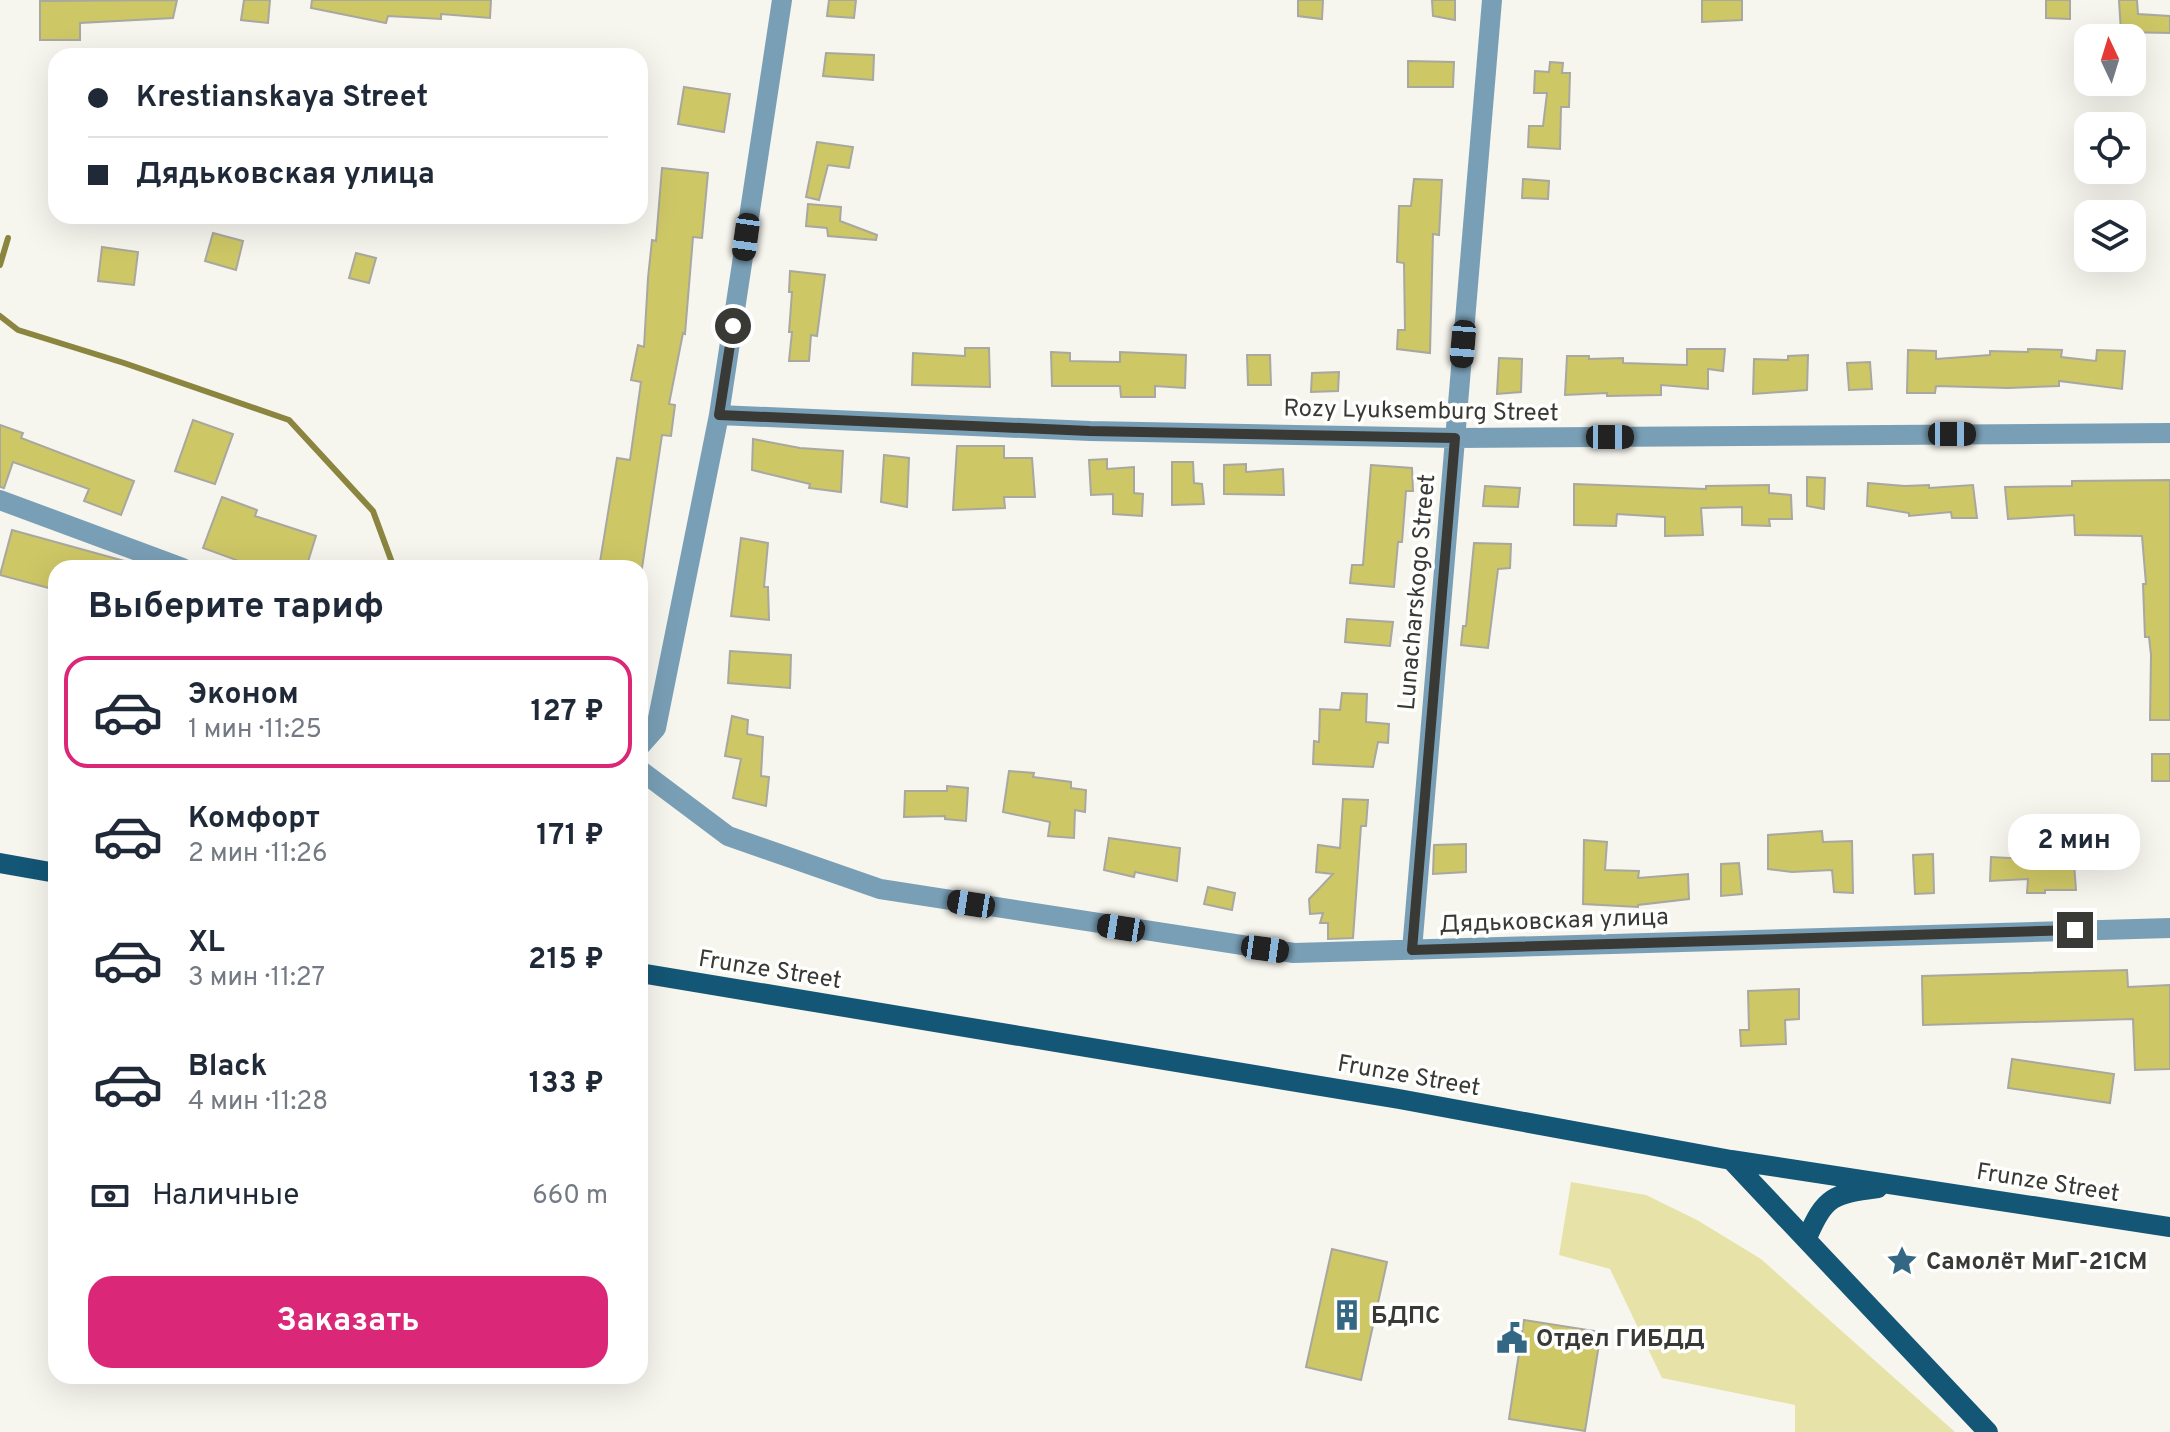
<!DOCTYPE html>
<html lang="ru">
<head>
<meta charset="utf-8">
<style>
	body { margin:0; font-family:Overpass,sans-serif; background:#f2f2f3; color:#1f2937; height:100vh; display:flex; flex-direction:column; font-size:30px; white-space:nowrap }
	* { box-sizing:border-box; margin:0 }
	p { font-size:26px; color:#747a83 }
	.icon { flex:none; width:44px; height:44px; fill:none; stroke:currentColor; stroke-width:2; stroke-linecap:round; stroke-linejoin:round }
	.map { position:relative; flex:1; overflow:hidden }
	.sheet { position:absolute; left:48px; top:560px; width:600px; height:824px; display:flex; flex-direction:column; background:#fff; border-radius:24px; box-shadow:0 8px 32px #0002 }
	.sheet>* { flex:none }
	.top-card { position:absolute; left:48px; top:48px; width:600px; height:176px; border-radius:24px; box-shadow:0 8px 32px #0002; display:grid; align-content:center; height:176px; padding:0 40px; background:#fff }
	.needle { width:52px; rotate:356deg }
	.buttons { position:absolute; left:2074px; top:24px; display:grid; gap:16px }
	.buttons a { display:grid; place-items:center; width:72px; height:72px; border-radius:16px; background:#fff; box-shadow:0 8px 32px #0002; font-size:40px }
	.end { position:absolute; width:36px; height:36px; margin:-18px; border:10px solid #393936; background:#fff; box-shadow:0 0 0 4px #fff }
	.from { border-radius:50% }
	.bubble { position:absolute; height:56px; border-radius:24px; background:#fff; box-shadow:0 8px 32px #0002; font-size:26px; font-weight:700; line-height:56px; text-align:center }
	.car { position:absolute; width:24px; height:48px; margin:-24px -12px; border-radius:10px; box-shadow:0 0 6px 2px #0007; background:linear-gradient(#222 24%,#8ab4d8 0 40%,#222 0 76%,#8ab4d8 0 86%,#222 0) }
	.top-card b { display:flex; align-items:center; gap:28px; height:76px; font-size:30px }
	.top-card b+b { border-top:2px solid #e0e1e3 }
	.top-card i { width:20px; height:20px; background:#1f2937 }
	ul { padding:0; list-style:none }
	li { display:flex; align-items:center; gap:24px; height:112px; margin:0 16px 12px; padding:0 24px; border:4px solid transparent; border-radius:24px }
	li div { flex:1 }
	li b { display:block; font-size:30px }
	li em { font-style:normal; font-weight:700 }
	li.active { border-color:#db2777 }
	li>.icon { width:72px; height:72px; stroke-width:1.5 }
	h2 { padding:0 40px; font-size:36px; line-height:96px }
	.pay { display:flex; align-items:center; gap:20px; height:88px; padding:0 40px; font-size:30px }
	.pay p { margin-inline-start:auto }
	.button { display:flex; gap:16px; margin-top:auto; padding:16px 40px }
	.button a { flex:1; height:92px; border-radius:24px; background:#db2777; color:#fff; font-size:32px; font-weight:700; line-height:92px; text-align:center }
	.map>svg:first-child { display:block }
</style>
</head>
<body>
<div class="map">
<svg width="2170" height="1432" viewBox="0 0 2170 1432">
	<rect width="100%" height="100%" fill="#f6f5ee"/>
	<path fill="#e7e3a8" d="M 1571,1182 L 1646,1195 L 1697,1220 L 1761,1259 L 1955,1432 L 1795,1432 L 1795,1405 L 1662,1378 L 1610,1269 L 1559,1255 Z"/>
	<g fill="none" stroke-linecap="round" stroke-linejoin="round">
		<path stroke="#8b8540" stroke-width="6" d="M 0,265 L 8,238
			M 0,316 L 18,330 L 124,363 L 289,420 L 373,511 L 394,568"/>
	</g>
	<path fill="#cec766" stroke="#a8a7a0" stroke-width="2" d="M 177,0 L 173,18 L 80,23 L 80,40 L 40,40 L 40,1 Z
		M 244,0 L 270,0 L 268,23 L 241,20 Z
		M 312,0 L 491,0 L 490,18 L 441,14 L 441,19 L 388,16 L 386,23 L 311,8 Z
		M 829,0 L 856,0 L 854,18 L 827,16 Z
		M 1298,0 L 1323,0 L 1322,19 L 1298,16 Z
		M 1432,0 L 1455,0 L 1455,20 L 1433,16 Z
		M 1702,0 L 1742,0 L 1742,20 L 1702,22 Z
		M 2046,0 L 2070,0 L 2070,19 L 2046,18 Z
		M 2119,0 L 2137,0 L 2138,14 L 2170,16 L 2170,33 L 2121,32 Z
		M 826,53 L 874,55 L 873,80 L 823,76 Z
		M 1408,61 L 1454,62 L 1453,87 L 1408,87 Z
		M 1550,62 L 1563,63 L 1562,73 L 1570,73 L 1569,107 L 1561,107 L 1560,149 L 1528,147 L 1529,126 L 1543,126 L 1547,93 L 1534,93 L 1535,71 L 1549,72 Z
		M 684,87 L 730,94 L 724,132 L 678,124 Z
		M 817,142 L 853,147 L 849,168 L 828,165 L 819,200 L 806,197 Z
		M 662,168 L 708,173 L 702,238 L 693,237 L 685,334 L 683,333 L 669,404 L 675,405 L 671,436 L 662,435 L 642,568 L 599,568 L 617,458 L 630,460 L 641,382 L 631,380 L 638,345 L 644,347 L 648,278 L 652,240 L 656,241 Z
		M 1414,179 L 1442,180 L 1439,235 L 1433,234 L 1430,353 L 1397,349 L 1398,330 L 1405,330 L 1404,263 L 1397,262 L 1399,206 L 1411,206 Z
		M 1523,179 L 1549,181 L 1548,199 L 1522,198 Z
		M 808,204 L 841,207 L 840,221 L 877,235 L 876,240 L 828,236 L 827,228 L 806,226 Z
		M 213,233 L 243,241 L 236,270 L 205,261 Z
		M 102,247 L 138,252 L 134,285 L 98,281 Z
		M 356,253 L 376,258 L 369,283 L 349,278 Z
		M 790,271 L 825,275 L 817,336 L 811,335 L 809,361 L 789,361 L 792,332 L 789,332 L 792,292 L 789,292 Z
		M 965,348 L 989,348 L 990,387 L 912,385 L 913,353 L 965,356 Z
		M 1687,349 L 1725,349 L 1723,371 L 1708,369 L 1708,389 L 1661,385 L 1661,395 L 1607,396 L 1607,393 L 1565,395 L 1567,356 L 1589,356 L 1589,359 L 1623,358 L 1623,363 L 1687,365 Z
		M 2028,349 L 2062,350 L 2061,357 L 2096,361 L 2097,350 L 2125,351 L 2122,389 L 2059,381 L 2059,386 L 2008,388 L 1936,386 L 1935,393 L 1907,393 L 1908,350 L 1936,351 L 1936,359 L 1990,355 L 1990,351 L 2028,352 Z
		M 1051,352 L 1070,353 L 1070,361 L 1120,362 L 1120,352 L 1186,355 L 1185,388 L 1155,386 L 1155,397 L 1121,397 L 1120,386 L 1052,386 Z
		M 1247,355 L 1270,355 L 1271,385 L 1248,385 Z
		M 1808,355 L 1807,390 L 1753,394 L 1754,359 L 1788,360 L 1788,356 Z
		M 1499,358 L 1522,359 L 1521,392 L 1497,394 Z
		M 1870,362 L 1872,389 L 1849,390 L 1847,363 Z
		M 1339,372 L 1338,391 L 1311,392 L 1312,373 Z
		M 193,420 L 233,434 L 215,484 L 175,471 Z
		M 0,425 L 23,433 L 21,438 L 134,481 L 121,515 L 84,501 L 89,489 L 13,462 L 4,488 L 0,487 Z
		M 753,439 L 800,448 L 843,451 L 841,492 L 809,488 L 810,484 L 752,470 Z
		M 957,446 L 1004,446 L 1004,458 L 1032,458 L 1035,497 L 1004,497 L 1005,508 L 953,510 Z
		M 884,455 L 909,458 L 907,507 L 881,502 Z
		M 1107,459 L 1107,469 L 1134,467 L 1134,493 L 1143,494 L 1142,516 L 1113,514 L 1113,494 L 1091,495 L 1089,460 Z
		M 1172,462 L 1193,462 L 1194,483 L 1202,484 L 1204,504 L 1172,505 Z
		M 1246,464 L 1246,472 L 1283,469 L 1284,495 L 1224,494 L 1224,465 Z
		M 1371,465 L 1412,468 L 1413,491 L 1406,491 L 1402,542 L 1398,542 L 1394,587 L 1350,583 L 1352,565 L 1363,565 Z
		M 1807,477 L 1825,478 L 1824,509 L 1807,506 Z
		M 2170,480 L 2170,720 L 2150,720 L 2151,655 L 2149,637 L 2145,637 L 2143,584 L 2146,584 L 2142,536 L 2075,535 L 2074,515 L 2008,519 L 2005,487 L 2072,486 L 2072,481 Z
		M 1868,483 L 1905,486 L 1929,485 L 1929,488 L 1973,485 L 1977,518 L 1952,518 L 1951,512 L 1909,516 L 1909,513 L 1867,506 Z
		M 1574,484 L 1706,489 L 1706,486 L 1769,485 L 1769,493 L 1791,495 L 1792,519 L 1769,519 L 1770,526 L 1742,525 L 1742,507 L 1701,508 L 1703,535 L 1665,536 L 1665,517 L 1617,514 L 1616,526 L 1574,525 Z
		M 1485,486 L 1520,488 L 1518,507 L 1483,506 Z
		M 222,497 L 257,510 L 255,516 L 316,536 L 306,568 L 258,568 L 203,548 Z
		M 12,530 L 128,562 L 127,568 L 56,568 L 56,590 L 0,575 Z
		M 741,538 L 768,543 L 764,587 L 768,587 L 769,620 L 731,616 Z
		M 1474,543 L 1511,544 L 1510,568 L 1498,569 L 1488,648 L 1461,645 L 1463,626 L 1466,626 Z
		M 1347,619 L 1393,622 L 1390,646 L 1345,642 Z
		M 730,651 L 791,655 L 790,688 L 728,683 Z
		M 1342,693 L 1367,694 L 1366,722 L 1389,724 L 1388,743 L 1378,742 L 1373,767 L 1313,764 L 1314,741 L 1319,742 L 1320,709 L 1340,710 Z
		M 732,716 L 748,720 L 747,734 L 763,737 L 761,776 L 769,777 L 766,806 L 733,798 L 741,759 L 725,756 Z
		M 2152,754 L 2170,754 L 2170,781 L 2152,781 Z
		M 1009,771 L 1034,773 L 1033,777 L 1071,782 L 1071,788 L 1086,790 L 1085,812 L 1075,810 L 1074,838 L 1048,836 L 1050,822 L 1003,812 Z
		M 947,786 L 968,788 L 966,821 L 945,819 L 945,816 L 904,817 L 905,791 L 947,791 Z
		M 1343,799 L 1368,800 L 1366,826 L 1361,826 L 1353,938 L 1328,939 L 1328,923 L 1320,923 L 1323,913 L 1310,914 L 1309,899 L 1333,874 L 1316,872 L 1318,845 L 1340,848 Z
		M 1822,831 L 1823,842 L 1852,841 L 1853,893 L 1834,892 L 1832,870 L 1792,872 L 1768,869 L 1768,835 Z
		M 1109,838 L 1180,848 L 1177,881 L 1135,872 L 1134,877 L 1104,870 Z
		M 1584,840 L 1607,842 L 1605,870 L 1639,871 L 1638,878 L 1688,874 L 1689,899 L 1638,905 L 1638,907 L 1583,904 Z
		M 1466,844 L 1466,872 L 1433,874 L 1434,845 Z
		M 2028,847 L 2073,850 L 2076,890 L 2045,890 L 2045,893 L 2027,893 L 2028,879 L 1990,881 L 1991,857 L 2029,859 Z
		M 1933,854 L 1934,893 L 1915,894 L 1913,855 Z
		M 1739,863 L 1742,894 L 1721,896 L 1721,864 Z
		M 1208,887 L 1235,893 L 1232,910 L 1204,904 Z
		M 2127,970 L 2128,987 L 2170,985 L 2170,1069 L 2135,1070 L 2133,1019 L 1923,1025 L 1922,976 Z
		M 1799,989 L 1799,1019 L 1785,1020 L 1786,1044 L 1741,1046 L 1740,1030 L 1749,1030 L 1748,991 Z
		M 2012,1059 L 2114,1074 L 2110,1103 L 2008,1088 Z
		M 1332,1249 L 1387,1262 L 1361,1380 L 1306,1367 Z
		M 1524,1320 L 1601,1332 L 1585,1431 L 1509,1419 Z"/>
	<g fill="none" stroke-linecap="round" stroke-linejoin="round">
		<path stroke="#799fb6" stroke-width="20" d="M 719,415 L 1090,431 L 1455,438 L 2170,433
			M 0,500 L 183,568
			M 640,746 L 656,728 L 719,415 L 782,0
			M 640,770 L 728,836 L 880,889 L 1294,953 L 2170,928
			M 1412,950 L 1492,0"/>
		<path stroke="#145675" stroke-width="20" d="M 0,863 L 56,873
			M 640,973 L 1399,1099 L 1731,1160 L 2170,1227
			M 1731,1160 L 1988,1432
			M 1807,1238 C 1825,1196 1833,1194 1878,1188"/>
	</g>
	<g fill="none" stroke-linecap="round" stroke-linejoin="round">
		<path stroke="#393936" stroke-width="10" d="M 733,326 L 719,415 L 1090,431 L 1455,438 L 1412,950 L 2075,930"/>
	</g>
	<defs>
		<symbol id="sight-bare" viewBox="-9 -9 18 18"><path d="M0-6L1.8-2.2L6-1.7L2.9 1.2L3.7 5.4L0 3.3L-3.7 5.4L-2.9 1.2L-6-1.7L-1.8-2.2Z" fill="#336783" stroke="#fffffe" stroke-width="2.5" paint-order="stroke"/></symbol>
		<symbol id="building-bare" viewBox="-9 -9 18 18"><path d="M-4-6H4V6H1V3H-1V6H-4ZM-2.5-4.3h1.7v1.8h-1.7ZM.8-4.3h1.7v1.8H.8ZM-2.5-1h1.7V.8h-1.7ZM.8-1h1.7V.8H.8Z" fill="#336783" stroke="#fffffe" stroke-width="2.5" paint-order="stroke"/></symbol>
		<symbol id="civic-bare" viewBox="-9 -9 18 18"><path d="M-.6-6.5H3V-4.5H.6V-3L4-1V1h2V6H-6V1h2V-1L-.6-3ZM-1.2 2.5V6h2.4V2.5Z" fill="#336783" stroke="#fffffe" stroke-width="2.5" paint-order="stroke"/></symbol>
	</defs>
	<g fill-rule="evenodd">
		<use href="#sight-bare" x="1880" y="1239" width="44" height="44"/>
		<use href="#building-bare" x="1325" y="1293" width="44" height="44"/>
		<use href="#civic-bare" x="1490" y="1316" width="44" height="44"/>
	</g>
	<g text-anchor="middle" stroke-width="7" stroke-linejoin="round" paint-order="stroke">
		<g font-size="24" fill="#393936" stroke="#fffffe">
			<text transform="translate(1421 410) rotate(1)" y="8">Rozy Lyuksemburg Street</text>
			<text transform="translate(1416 592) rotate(-85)" y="8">Lunacharskogo Street</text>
			<text transform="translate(1554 920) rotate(-2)" y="8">Дядьковская улица</text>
			<text transform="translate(770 969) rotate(9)" y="8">Frunze Street</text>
			<text transform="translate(1409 1075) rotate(10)" y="8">Frunze Street</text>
			<text transform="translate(2048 1182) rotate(9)" y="8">Frunze Street</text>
		</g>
		<g font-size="24" font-weight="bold" fill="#393936" stroke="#fffffe" text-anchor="start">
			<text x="1926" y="1269">Самолёт МиГ-21СМ</text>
			<text x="1371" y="1323">БДПС</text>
			<text x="1536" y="1346">Отдел ГИБДД</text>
		</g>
	</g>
</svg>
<div class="buttons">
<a><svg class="needle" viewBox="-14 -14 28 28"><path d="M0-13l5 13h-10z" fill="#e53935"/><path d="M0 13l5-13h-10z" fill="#747a83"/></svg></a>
<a><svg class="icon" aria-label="locate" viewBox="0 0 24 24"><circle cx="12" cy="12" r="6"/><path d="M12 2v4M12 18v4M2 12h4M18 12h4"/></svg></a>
<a><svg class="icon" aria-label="layers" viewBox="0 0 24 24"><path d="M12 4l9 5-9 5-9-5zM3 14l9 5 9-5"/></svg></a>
</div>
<i class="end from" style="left:733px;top:326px"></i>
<i class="end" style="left:2075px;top:930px"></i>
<div class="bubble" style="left:2008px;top:814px;width:132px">2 мин</div>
<i class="car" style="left:746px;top:237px;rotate:188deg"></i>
<i class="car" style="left:1463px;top:344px;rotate:185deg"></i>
<i class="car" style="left:1952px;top:434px;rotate:90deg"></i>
<i class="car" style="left:1610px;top:437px;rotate:90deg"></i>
<i class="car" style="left:971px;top:904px;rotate:279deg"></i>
<i class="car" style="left:1121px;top:928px;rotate:279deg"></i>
<i class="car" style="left:1265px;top:949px;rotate:98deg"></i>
<div class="top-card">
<b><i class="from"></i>Krestianskaya Street</b>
<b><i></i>Дядьковская улица</b>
</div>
<section class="sheet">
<h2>Выберите тариф</h2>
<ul>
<li class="active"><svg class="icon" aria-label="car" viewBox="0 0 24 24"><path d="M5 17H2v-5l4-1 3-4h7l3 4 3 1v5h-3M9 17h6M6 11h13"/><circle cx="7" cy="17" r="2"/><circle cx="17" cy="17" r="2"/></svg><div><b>Эконом</b><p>1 мин · 11:25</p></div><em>127 ₽</em></li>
<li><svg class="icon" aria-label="car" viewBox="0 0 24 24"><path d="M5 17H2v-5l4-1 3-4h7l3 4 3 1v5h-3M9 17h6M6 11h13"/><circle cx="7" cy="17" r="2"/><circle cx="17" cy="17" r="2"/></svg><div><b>Комфорт</b><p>2 мин · 11:26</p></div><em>171 ₽</em></li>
<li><svg class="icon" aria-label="car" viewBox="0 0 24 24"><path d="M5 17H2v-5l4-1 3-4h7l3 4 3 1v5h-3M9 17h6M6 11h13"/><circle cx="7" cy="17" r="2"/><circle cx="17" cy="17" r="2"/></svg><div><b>XL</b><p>3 мин · 11:27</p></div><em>215 ₽</em></li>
<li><svg class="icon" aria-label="car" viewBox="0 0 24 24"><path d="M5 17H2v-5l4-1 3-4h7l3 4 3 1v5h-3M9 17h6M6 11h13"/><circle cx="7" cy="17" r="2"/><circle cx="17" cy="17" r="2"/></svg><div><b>Black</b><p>4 мин · 11:28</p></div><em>133 ₽</em></li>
</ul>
<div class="pay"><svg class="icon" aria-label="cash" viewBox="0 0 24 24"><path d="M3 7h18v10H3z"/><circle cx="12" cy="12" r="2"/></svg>Наличные<p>660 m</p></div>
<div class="button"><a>Заказать</a></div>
</section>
</div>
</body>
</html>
